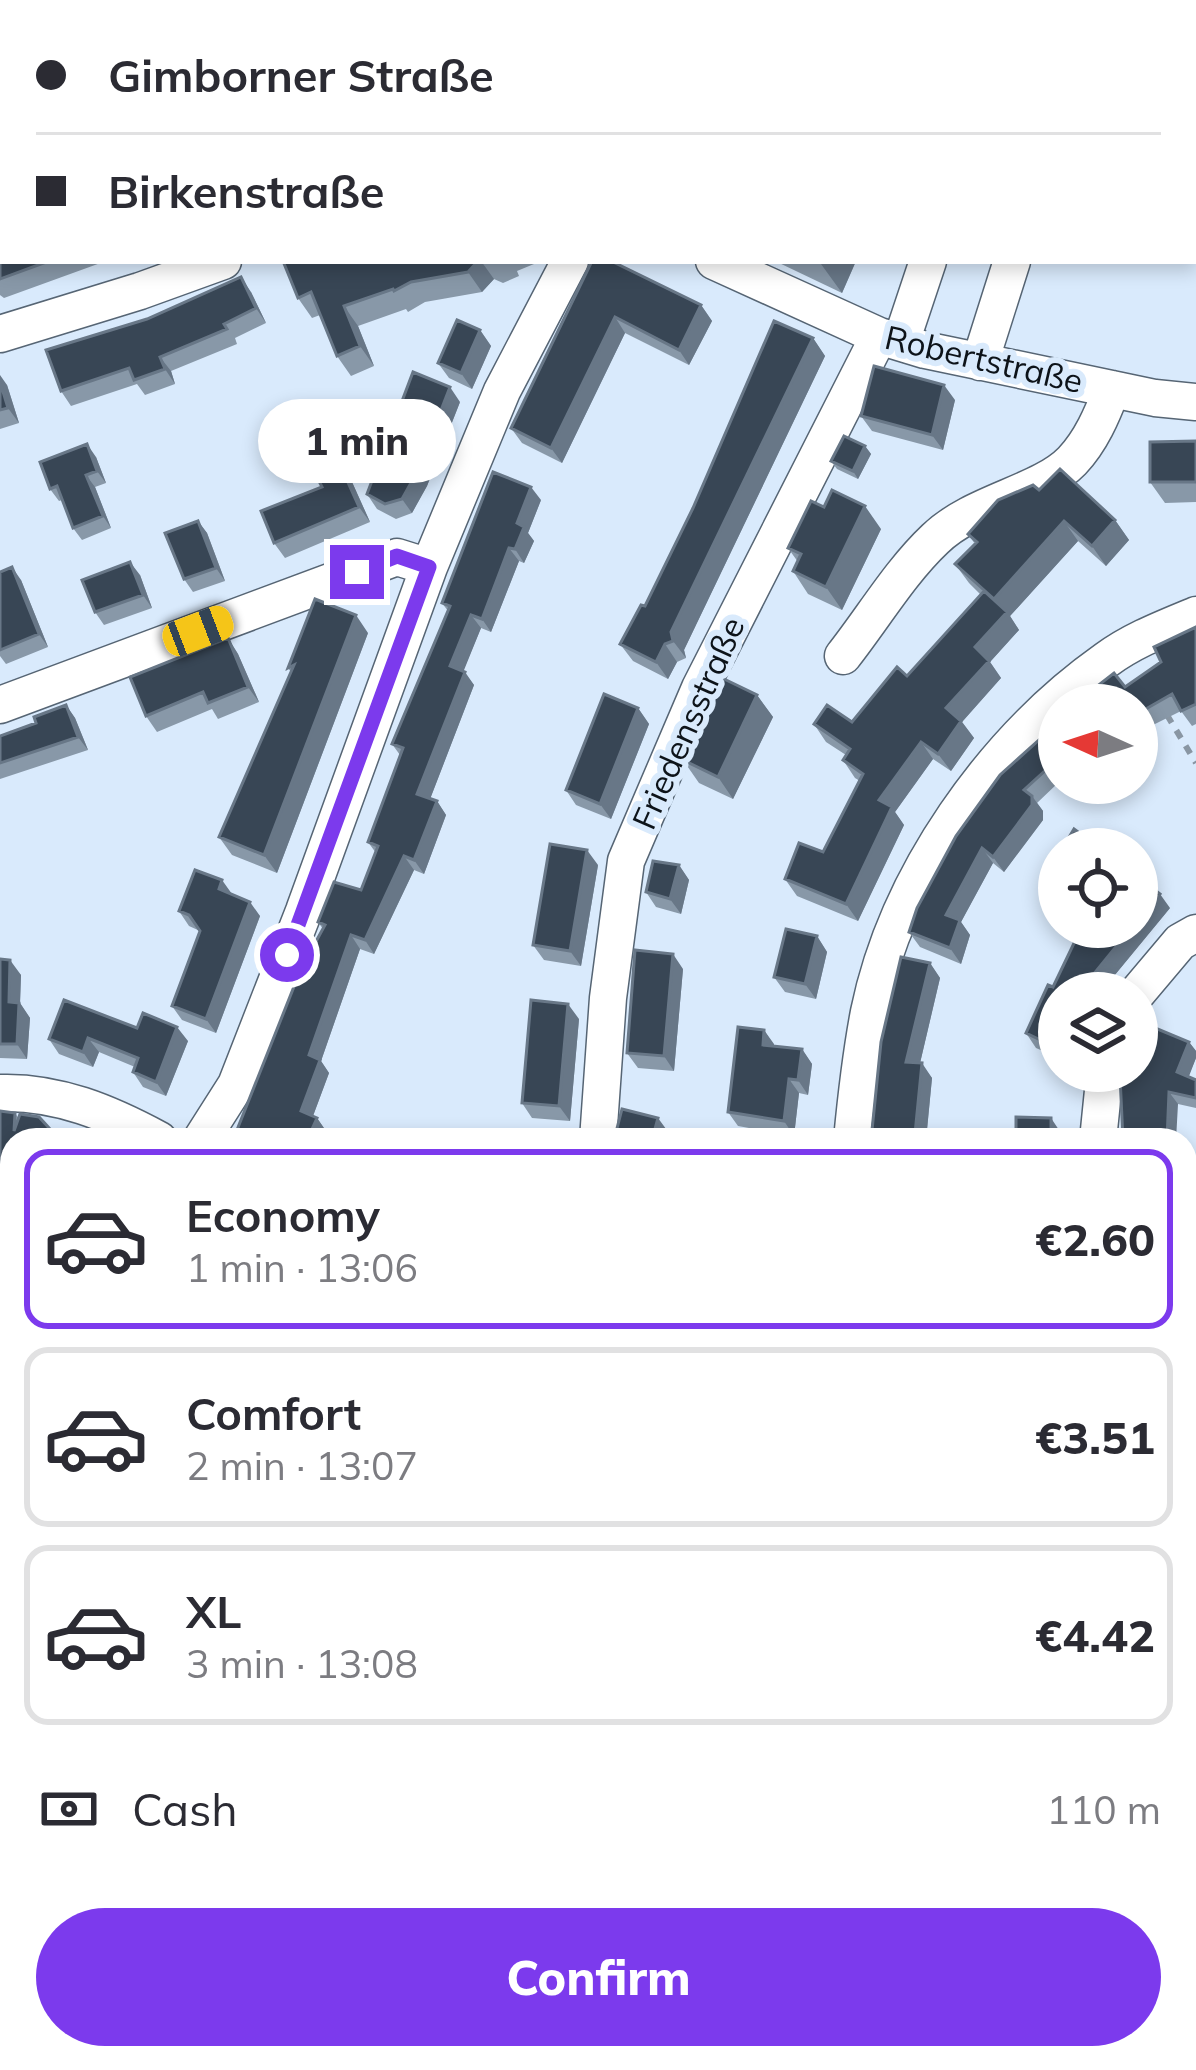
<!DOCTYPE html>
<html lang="en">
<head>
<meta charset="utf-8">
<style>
	body { margin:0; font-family:Mulish,sans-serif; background:#f2f2f3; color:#2b2b33; height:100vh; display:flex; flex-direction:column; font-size:45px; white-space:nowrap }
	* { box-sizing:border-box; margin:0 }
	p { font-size:39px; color:#7c7c81 }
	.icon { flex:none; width:66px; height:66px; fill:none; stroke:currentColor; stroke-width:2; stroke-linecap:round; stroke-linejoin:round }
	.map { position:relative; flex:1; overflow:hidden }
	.drawer { position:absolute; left:0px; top:1128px; width:1197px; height:942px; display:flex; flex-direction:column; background:#fff; border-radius:36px 36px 0 0; box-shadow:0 6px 18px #0003 }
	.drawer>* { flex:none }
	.top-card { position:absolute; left:0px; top:0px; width:1197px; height:264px; box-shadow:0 6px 18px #0003; display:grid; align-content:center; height:264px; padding:0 36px; background:#fff }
	.needle { width:78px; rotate:273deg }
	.tools { position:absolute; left:1038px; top:684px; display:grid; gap:24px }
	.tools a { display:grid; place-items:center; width:120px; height:120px; border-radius:50%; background:#fff; box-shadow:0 6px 18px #0003; font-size:60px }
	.end { position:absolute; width:54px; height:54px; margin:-27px; border:15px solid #7c3aed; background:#fff; box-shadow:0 0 0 6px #fff }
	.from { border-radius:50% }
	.bubble { position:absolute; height:84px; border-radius:42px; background:#fff; box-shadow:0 6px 18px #0003; font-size:39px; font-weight:800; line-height:84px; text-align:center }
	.car { position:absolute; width:36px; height:72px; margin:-36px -18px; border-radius:15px; box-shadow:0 0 9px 3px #0007; background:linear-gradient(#f5c518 24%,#345 0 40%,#f5c518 0 76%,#345 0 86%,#f5c518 0) }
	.top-card b { display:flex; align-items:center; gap:42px; height:114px; font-size:45px }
	.top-card b+b { border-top:3px solid #e1e1e2 }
	.top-card i { width:30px; height:30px; background:#2b2b33 }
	ul { padding:21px 0 0; list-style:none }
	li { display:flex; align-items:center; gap:36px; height:180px; margin:0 24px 18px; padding:0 12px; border:6px solid #e1e1e2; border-radius:24px }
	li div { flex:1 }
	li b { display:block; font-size:45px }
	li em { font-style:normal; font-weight:800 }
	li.on { border-color:#7c3aed }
	li>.icon { width:108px; height:108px; stroke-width:1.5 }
	.pay { display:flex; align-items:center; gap:30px; height:132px; padding:0 36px; font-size:45px }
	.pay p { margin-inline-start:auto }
	.cta { display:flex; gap:24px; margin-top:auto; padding:24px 36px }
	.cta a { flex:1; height:138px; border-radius:72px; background:#7c3aed; color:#fff; font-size:48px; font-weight:800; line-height:138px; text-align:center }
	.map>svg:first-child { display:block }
</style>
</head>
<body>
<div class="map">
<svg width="1196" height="2070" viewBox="0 0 1196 2070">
	<rect width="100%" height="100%" fill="#d9eafc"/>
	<path fill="#bdddfd" d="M 1196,1621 L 1196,1823 L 1185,1822 L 1185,1634 Z"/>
	<path fill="#79b8f6" d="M 0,0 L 557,0 L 3,3 L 0,158 Z
		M 1196,1464 L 1196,1621 L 1185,1634 L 1185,1472 Z
		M 1185,1822 L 1196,1823 L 1196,2070 L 437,2070 L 446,2058 L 1185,2058 Z
		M 12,1990 L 12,2058 L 217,2058 L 208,2070 L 0,2070 L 0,1993 Z"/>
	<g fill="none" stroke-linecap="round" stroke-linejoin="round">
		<defs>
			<path id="minor" d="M 897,0 L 919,0
				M 1024,0 L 1030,3
				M 774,3 L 790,0
				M 714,261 L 879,336 L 925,350 L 1155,398 L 1196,402
				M 0,334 L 140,291 L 223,261
				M 901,342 L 928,261
				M 980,362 L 1012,261
				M 843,656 C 873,618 900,572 935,539 C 973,502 1041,493 1072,461 C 1091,441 1102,415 1112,389
				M 0,705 L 397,557 L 429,567
				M 1137,993 L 1180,942 L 1196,933
				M 0,1093 C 57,1091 109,1113 159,1140
				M 201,1140 L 236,1085 L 304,911 L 429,567 L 502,391 L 570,261
				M 598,1140 L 608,998 L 626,861 L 700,688 L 879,336
				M 852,1140 C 856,1098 861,1054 869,1012 C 897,876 993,740 1106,660 C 1133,640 1165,628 1196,615
				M 1098,1140 L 1105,1071
				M 0,1343 L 12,1332
				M 0,1669 L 12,1658
				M 0,1775 L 12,1769
				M 325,2070 L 330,2058"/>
		</defs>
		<use href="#minor" stroke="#566574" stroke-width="39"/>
		<path stroke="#8996a3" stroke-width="6" stroke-dasharray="9 9" stroke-linecap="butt" d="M 1167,715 L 1196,763
			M 1185,1475 L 1196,1468
			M 1185,1682 L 1196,1670
			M 1185,1848 L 1196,1851
			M 437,2070 L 464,2058"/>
		<use href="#minor" stroke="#fff" stroke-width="36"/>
		<path stroke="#58626c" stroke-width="9" stroke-dasharray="21 21" stroke-linecap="butt" d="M 1185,1558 L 1196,1550
			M 347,2070 L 390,2058"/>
	</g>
	<path fill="#8898a8" d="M 0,240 L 3,261 L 106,261 L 4,298 L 0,295 Z
		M 283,261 L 532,261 L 534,264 L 517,271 L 519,276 L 503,283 L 494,279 L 482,292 L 425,302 L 408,312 L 406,309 L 358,326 L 374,366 L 351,376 L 337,356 L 320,315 L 312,318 L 298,298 Z
		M 592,261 L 701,305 L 712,321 L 689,365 L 625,333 L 562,463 L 522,443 L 511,428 Z
		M 775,261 L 856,261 L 842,293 Z
		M 251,292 L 266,323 L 235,338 L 237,344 L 171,371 L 175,384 L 145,395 L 137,384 L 71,406 L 61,391 Z
		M 480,330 L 491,346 L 472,389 L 449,378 L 438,363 Z
		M 813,338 L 825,356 L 684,650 L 686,658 L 677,662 L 668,679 L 633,661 L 620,644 Z
		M 0,382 L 7,385 L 19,423 L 0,429 Z
		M 955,400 L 943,450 L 872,431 L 861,416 Z
		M 460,402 L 427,486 L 412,513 L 396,519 L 377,509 L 367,494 Z
		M 1196,441 L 1196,502 L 1165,503 L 1150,482 Z
		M 865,446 L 871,454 L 858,479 L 837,469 L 831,461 Z
		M 96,457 L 106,483 L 95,487 L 111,528 L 82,540 L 73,528 L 62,500 L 59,501 L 50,489 Z
		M 341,467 L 352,482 L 370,522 L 285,558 L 274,543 Z
		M 1039,490 L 1115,520 L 1129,540 L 1106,566 L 1078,541 L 1010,616 L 1019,630 L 990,662 L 1001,678 L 962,722 L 974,738 L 951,771 L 933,759 L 895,812 L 904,825 L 858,921 L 797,896 L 785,879 L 823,852 L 860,781 L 855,778 L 843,760 L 846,755 L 826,742 L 814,724 L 852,722 L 907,676 L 981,595 L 969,583 L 955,564 L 975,544 L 968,534 Z
		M 541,500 L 528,533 L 534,541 L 524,563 L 519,561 L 491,632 L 481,628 L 463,671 L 474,685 L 430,799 L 437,801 L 446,815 L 424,874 L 414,870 L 374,954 L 360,949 L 321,1061 L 329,1073 L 313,1116 L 317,1118 L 326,1131 L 323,1140 L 233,1140 L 323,929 L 318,922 L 361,890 L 376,853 L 368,842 L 400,755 L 392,744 L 448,611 L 442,603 Z
		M 198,521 L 207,533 L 225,581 L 193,592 L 184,579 Z
		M 881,529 L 842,610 L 808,594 L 793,571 L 798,562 L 788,548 Z
		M 0,572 L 21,580 L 48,647 L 6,664 L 0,656 Z
		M 140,575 L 152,608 L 104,625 L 95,612 Z
		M 1196,627 L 1196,724 L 1192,726 L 1181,711 L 1153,725 L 1137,738 L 1137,705 L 1125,687 L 1161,662 Z
		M 368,633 L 277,873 L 232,855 L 219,837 L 291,672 L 288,668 Z
		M 228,638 L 238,654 L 259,702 L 218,719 L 212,709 L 157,732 L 146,716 Z
		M 757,695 L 773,717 L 733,799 L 699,783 L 683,760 L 689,749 L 681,737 L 714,696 Z
		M 66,705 L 75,718 L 88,750 L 0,779 L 0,736 L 36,723 Z
		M 638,708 L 649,724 L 611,819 L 576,805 L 566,790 Z
		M 1059,722 L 1059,782 L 1037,803 L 1043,811 L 1043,820 L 1004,872 L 993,863 L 961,922 L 970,935 L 961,964 L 920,947 L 909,932 Z
		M 598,865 L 581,966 L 544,960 L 533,945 Z
		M 679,865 L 689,880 L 681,914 L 656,907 L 646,892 Z
		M 232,895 L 260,916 L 216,1033 L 182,1020 L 172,1006 L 200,931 L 189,926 L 179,911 Z
		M 1170,908 L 1100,993 L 1059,993 L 1059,1058 L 1036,1048 L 1026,1033 L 1053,987 L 1076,940 L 1070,930 Z
		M 817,936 L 827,952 L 816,999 L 785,992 L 774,977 Z
		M 0,959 L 21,975 L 20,1003 L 30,1018 L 27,1059 L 0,1058 Z
		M 930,963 L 940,978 L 920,1063 L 932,1078 L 926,1140 L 871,1140 Z
		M 683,969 L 674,1071 L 638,1068 L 627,1053 Z
		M 579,1019 L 570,1121 L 532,1118 L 522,1103 Z
		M 137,1028 L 188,1041 L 166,1096 L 143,1087 L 133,1072 L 135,1067 L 99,1052 L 93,1067 L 59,1054 L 49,1039 Z
		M 764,1030 L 774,1046 L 802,1049 L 812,1064 L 808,1095 L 799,1093 L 794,1136 L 738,1126 L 728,1112 Z
		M 1189,1042 L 1196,1051 L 1196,1058 L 1188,1077 L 1196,1080 L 1196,1108 L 1178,1104 L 1123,1140 Z
		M 0,1111 L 15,1113 L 19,1119 L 12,1140 L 12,1172 L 0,1170 Z
		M 12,1207 L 12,1290 L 0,1301 L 0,1219 Z
		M 1185,1351 L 1193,1365 L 1196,1364 L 1196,1406 L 1194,1407 L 1196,1412 L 1196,1435 L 1185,1440 Z
		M 12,1355 L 12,1427 L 0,1438 L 0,1367 Z
		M 12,1792 L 12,1853 L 0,1859 L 0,1798 Z"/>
	<path fill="#687787" d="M 478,261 L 481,261 L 494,279 L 482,292 L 468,272 Z
		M 823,261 L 856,261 L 842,293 L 821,264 Z
		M 241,277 L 251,292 L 266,323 L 256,308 Z
		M 701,305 L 712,321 L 689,365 L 679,350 Z
		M 344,306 L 358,326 L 374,366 L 360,346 Z
		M 615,317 L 625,333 L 562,463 L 551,448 Z
		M 480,330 L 491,346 L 472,389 L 461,373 Z
		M 813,338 L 825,356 L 684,650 L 686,658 L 673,641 L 671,632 Z
		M 160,357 L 171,371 L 175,384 L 165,369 Z
		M 0,375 L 7,385 L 19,423 L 8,408 L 0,382 Z
		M 944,385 L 955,400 L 943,450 L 932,435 Z
		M 450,387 L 460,402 L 427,486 L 412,513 L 402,499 Z
		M 87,444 L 96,457 L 106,483 L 97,471 Z
		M 865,446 L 871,454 L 858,479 L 853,471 Z
		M 341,467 L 352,482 L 370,522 L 359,507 Z
		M 86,475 L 95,487 L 111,528 L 103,516 Z
		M 531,487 L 541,500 L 528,533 L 534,541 L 524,563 L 515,549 L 517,523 Z
		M 865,506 L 881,529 L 842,610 L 826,587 Z
		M 1115,520 L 1129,540 L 1106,566 L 1092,546 Z
		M 198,521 L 207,533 L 225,581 L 216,568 Z
		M 1064,521 L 1078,541 L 1010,616 L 1019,630 L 990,662 L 1001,678 L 962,722 L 974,738 L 951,771 L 938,754 L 946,708 L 975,647 L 994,599 Z
		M 509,548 L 519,561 L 491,632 L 482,619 Z
		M 130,562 L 140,575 L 152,608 L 143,595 Z
		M 12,567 L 21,580 L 48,647 L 39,634 Z
		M 356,615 L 368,633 L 277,873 L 264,855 Z
		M 471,615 L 481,628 L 460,680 L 450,666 Z
		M 228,638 L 238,654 L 259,702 L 248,687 Z
		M 665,644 L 677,662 L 668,679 L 656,662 Z
		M 465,672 L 474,685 L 427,807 L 417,794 Z
		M 757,695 L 773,717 L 733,799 L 718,777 Z
		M 66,705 L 75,718 L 88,750 L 78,737 Z
		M 638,708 L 649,724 L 611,819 L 600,804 Z
		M 921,742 L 933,759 L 895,812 L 904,825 L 858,921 L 846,904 L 879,800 Z
		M 1032,796 L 1043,811 L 1043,820 L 1004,872 L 993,857 Z
		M 437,801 L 446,815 L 424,874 L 414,860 Z
		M 982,848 L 993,863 L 961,922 L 970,935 L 961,964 L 950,948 L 946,915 Z
		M 587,850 L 598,865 L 581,966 L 570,951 Z
		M 404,856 L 414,870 L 374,954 L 365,940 Z
		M 679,865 L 689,880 L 681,914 L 670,899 Z
		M 222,880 L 232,894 L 219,889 Z
		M 1160,894 L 1170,908 L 1100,993 L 1081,993 L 1084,986 L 1132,927 L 1137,927 L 1137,921 Z
		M 250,902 L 260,916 L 216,1033 L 206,1019 Z
		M 351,935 L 360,949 L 321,1061 L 329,1073 L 310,1124 L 301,1111 L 309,1055 Z
		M 817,936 L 827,952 L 816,999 L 805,984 Z
		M 673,954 L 683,969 L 674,1071 L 664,1056 Z
		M 10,960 L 21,975 L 20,1003 L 30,1018 L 27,1059 L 17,1044 L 9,1002 Z
		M 930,963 L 940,978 L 917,1076 L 906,1062 Z
		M 568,1004 L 579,1019 L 570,1121 L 559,1106 Z
		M 177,1027 L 188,1041 L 166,1096 L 156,1082 Z
		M 764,1030 L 774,1044 L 773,1059 L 763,1045 Z
		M 1059,1030 L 1059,1056 L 1051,1045 Z
		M 88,1038 L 99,1052 L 93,1067 L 83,1052 Z
		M 1189,1042 L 1196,1051 L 1196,1058 L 1186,1084 L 1177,1072 Z
		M 802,1049 L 812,1064 L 808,1095 L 798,1080 Z
		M 922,1063 L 932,1078 L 926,1140 L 919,1140 L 915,1134 Z
		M 789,1079 L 799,1093 L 794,1136 L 784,1121 Z
		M 1169,1092 L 1178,1104 L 1176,1140 L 1167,1140 Z
		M 317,1118 L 326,1131 L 323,1140 L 307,1140 Z
		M 658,1118 L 669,1133 L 667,1140 L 652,1140 Z
		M 1051,1118 L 1061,1133 L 1061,1140 L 1051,1140 Z"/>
	<path fill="#384655" stroke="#687787" stroke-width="3" d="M 3,239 L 3,261 L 49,261 L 0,279 L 0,240 Z
		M 283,261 L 478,261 L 468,272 L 411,282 L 394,291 L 393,289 L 344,306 L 360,346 L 337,356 L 311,292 L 298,298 Z
		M 592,261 L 611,261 L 701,305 L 679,350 L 615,317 L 551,448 L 511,428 Z
		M 241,277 L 256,308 L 224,324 L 227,329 L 160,357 L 165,369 L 134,380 L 129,368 L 61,391 L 46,350 L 147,319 Z
		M 457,320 L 480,330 L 461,373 L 438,363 Z
		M 774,321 L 813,338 L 671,632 L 673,641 L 665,644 L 656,662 L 620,644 L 641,605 L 645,606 L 693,508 Z
		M 874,366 L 944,385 L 932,435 L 861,416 Z
		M 413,372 L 450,387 L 417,472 L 402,499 L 385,504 L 367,494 Z
		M 0,382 L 8,408 L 0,410 Z
		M 844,436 L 865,446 L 853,471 L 831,461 Z
		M 1196,441 L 1196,482 L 1150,482 L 1150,442 Z
		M 87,444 L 97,471 L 86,475 L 103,516 L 73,528 L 57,486 L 50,489 L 40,462 Z
		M 341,467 L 359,507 L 274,543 L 261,511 L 322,487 L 317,477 Z
		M 1060,469 L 1115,520 L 1092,546 L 1064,521 L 994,599 L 955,564 L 977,542 L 968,534 L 998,500 L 1033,485 L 1039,490 Z
		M 493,472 L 531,487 L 517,523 L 524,527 L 515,549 L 509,548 L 482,619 L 471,615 L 450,666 L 465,672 L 417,794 L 437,801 L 414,860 L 404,856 L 365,940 L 351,935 L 309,1055 L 320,1060 L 301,1111 L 317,1118 L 307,1140 L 233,1140 L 301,969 L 325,925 L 318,922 L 334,882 L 361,890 L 378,846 L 368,842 L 403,748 L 392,744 L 450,606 L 442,603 Z
		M 832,490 L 865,506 L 826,587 L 793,571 L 801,554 L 788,548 L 811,501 L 824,507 Z
		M 198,521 L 216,568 L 184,579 L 165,533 Z
		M 130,562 L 143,595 L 95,612 L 82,580 Z
		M 12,567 L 39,634 L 0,650 L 0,572 Z
		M 984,591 L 1007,612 L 975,647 L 989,661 L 946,708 L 961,721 L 938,754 L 921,742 L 879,800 L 892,807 L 846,904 L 785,879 L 799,843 L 823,852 L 863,774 L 843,760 L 850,749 L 814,724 L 827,705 L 852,722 L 897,667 L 907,676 Z
		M 315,599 L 356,615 L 264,855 L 219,837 L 294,665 L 288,668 Z
		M 1196,627 L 1196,704 L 1181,711 L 1172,694 L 1137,714 L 1137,705 L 1073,705 L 1114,673 L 1125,687 L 1161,662 L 1154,647 Z
		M 228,638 L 248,687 L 208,703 L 203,692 L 146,716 L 130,677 Z
		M 722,678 L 757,695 L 718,777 L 683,760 L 692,743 L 681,737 L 703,691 L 714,696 Z
		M 604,694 L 638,708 L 600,804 L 566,790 Z
		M 66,705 L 78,737 L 0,763 L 0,736 L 36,723 L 34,717 Z
		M 1059,722 L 1059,758 L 1024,790 L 1032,796 L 1032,805 L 993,857 L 982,848 L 946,915 L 960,920 L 950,948 L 909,932 L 917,908 L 956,836 L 1000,775 Z
		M 1074,829 L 1101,849 L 1062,849 Z
		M 550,844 L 587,850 L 570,951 L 533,945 Z
		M 653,861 L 679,865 L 670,899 L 646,892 Z
		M 195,870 L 222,880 L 219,889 L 250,902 L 206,1019 L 172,1006 L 200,931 L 189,915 L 179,911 Z
		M 1137,876 L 1160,894 L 1137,921 Z
		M 1073,927 L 1132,927 L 1084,986 L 1081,993 L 1059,993 L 1059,1029 L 1051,1045 L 1026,1033 L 1048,985 L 1053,987 L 1077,937 L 1070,930 Z
		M 786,929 L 817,936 L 805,984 L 774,977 Z
		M 635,950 L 673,954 L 664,1056 L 627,1053 Z
		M 901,957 L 930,963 L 906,1062 L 922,1063 L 915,1134 L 899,1133 L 899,1140 L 871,1140 L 881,1042 Z
		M 0,959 L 10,960 L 9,1002 L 19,1003 L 17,1044 L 0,1044 Z
		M 64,1000 L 137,1028 L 143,1013 L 177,1027 L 156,1082 L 133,1072 L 138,1058 L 88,1038 L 83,1052 L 49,1039 Z
		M 531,1000 L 568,1004 L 559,1106 L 522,1103 Z
		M 1143,1023 L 1189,1042 L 1177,1072 L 1196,1080 L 1196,1098 L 1169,1092 L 1167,1140 L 1123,1140 L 1120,1076 L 1122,1071 L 1137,1071 L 1137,1037 Z
		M 738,1027 L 764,1030 L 763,1045 L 802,1049 L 798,1080 L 789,1079 L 784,1121 L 728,1112 Z
		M 622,1109 L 658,1118 L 652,1140 L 614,1140 Z
		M 0,1111 L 15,1113 L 14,1131 L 20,1114 L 39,1117 L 60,1140 L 12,1140 L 12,1160 L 0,1159 Z
		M 1016,1117 L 1051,1118 L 1051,1140 L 1016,1140 Z
		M 12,1207 L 12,1268 L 0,1279 L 0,1219 Z
		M 1185,1354 L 1191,1366 L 1196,1364 L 1196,1389 L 1185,1394 L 1195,1419 L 1185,1423 Z
		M 12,1355 L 12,1405 L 0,1416 L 0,1367 Z
		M 12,1514 L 12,1587 L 0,1573 L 0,1525 Z
		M 12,1792 L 12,1832 L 0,1839 L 0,1798 Z"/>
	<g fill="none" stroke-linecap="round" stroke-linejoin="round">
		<path stroke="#7c3aed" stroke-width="15" d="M 287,955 L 429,567 L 397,556 L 357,572"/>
	</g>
	<g text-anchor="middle" stroke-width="12" stroke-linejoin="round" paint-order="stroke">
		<g font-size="33" fill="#0d1319" stroke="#d9eafc">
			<text transform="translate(984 359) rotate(13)" y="12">Robertstraße</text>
			<text transform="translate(688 723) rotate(-66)" y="12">Friedensstraße</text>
		</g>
	</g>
</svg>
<div class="tools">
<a><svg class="needle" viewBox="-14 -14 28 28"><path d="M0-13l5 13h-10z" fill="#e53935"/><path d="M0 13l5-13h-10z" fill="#7c7c81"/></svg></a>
<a><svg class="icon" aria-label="locate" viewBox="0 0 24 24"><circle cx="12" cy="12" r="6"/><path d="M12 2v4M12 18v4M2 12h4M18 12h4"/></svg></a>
<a><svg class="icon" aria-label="layers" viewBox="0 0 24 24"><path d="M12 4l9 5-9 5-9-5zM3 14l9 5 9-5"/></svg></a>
</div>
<i class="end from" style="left:287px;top:955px"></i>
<i class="end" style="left:357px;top:572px"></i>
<div class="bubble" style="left:258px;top:399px;width:198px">1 min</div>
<i class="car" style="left:198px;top:631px;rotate:69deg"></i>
<div class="top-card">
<b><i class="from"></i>Gimborner Straße</b>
<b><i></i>Birkenstraße</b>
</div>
<section class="drawer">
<ul>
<li class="on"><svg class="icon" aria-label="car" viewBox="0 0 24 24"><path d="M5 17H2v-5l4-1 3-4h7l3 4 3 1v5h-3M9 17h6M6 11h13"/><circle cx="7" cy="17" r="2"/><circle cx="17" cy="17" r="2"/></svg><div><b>Economy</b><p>1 min · 13:06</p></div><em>€2.60</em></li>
<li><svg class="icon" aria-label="car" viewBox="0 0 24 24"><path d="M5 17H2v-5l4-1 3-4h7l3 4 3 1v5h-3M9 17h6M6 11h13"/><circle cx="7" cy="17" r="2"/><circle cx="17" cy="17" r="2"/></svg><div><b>Comfort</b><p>2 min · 13:07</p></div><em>€3.51</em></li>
<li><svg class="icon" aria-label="car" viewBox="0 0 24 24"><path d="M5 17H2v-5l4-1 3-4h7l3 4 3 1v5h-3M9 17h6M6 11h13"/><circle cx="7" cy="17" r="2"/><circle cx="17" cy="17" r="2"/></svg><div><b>XL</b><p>3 min · 13:08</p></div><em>€4.42</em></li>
</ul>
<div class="pay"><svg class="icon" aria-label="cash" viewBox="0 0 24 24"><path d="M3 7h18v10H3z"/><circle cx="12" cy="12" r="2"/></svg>Cash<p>110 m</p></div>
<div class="cta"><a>Confirm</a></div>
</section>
</div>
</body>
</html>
